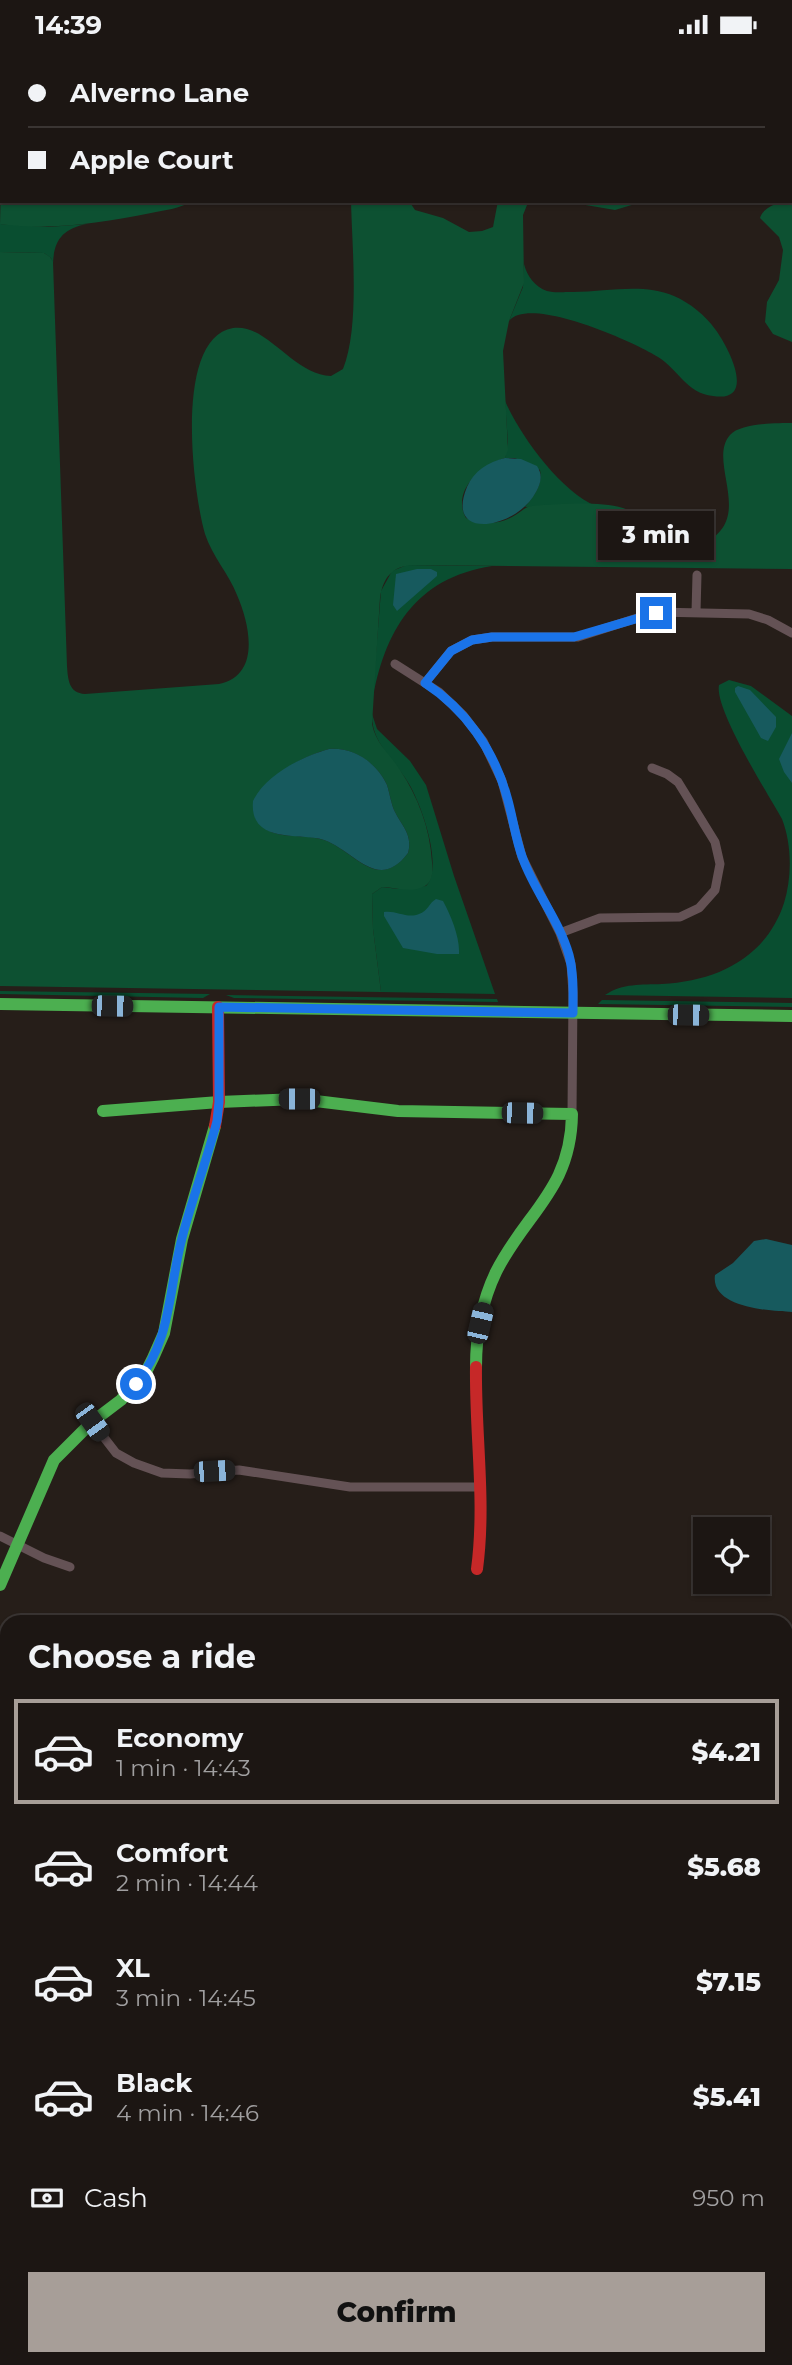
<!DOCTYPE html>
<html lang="en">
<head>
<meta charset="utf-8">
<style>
	body { margin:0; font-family:Montserrat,sans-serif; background:#292321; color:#f1f3f6; height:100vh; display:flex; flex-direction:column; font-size:26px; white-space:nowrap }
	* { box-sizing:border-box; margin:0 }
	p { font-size:23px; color:#a09fa0 }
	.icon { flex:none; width:38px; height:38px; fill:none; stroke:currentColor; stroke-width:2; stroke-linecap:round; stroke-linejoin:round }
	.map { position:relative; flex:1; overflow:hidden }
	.sheet { position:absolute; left:0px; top:1566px; width:793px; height:751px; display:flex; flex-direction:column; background:#1c1613; border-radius:21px 21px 0 0; box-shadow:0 2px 5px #0004,0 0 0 2px #3a3533 }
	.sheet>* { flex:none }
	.guide { position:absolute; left:0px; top:0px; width:793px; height:154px; box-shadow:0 2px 5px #0004,0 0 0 2px #3a3533; display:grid; align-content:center; height:154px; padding:0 28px; background:#1c1613 }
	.buttons { position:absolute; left:693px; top:1468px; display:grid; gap:14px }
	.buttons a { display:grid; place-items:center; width:77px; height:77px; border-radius:0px; background:#1c1613; box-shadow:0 2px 5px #0004,0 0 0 2px #3a3533; font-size:35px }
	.end { position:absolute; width:32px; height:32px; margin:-16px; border:9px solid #1a73e8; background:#fff; box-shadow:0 0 0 4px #fff }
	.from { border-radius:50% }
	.bubble { position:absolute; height:49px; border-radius:0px; background:#1c1613; box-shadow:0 2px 5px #0004,0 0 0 2px #3a3533; font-size:23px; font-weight:800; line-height:49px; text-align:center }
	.car { position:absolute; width:21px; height:42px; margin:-21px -10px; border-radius:9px; box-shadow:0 0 5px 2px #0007; background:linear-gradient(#222 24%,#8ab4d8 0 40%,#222 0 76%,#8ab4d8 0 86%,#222 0) }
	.guide b { display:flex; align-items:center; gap:24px; height:66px; font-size:26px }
	.guide b+b { border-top:2px solid #3a3533 }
	.guide i { width:18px; height:18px; background:#f1f3f6 }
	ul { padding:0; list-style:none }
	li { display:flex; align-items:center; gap:21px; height:105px; margin:0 14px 10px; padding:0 14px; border:4px solid transparent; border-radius:0px }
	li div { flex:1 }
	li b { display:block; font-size:26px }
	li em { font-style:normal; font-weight:800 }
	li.active { border-color:#a79e98 }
	li>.icon { width:63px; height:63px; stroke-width:1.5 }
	h2 { padding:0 28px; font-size:32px; line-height:84px }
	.pay { display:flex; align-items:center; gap:18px; height:77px; padding:0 28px; font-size:26px }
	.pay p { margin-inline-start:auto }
	.button { display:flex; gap:14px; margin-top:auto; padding:14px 28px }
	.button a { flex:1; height:80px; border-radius:0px; background:#a79e98; color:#111; font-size:28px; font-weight:800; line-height:80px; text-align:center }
	.status { display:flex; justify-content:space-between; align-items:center; height:49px; padding:0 35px; background:#1c1613; direction:ltr }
	.status svg { height:19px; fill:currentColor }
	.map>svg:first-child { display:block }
</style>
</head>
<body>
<div class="status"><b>14:39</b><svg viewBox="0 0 49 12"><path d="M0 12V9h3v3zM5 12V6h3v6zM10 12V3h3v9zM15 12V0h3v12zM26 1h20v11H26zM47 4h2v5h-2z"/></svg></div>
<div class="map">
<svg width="792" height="2316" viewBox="0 0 792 2316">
	<rect width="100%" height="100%" fill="#261e19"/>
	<path fill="#094e30" d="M 21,0 L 155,0 L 19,2 Z
		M 0,175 L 48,178 L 87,175 C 61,180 53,193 53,218 L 51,209 L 44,204 L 0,203 Z
		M 524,215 C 527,227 535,238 547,242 C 554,244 562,243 568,243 C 604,244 640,233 674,247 C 690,254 705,266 715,280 C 728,297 758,354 713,347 C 686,344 679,321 658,308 C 634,293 530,246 509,272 L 523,238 Z
		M 505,352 C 520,386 560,442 596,457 L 525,458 C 534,447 543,436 540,421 L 515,409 L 505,409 L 508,394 Z
		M 407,516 L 492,517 C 415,529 384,582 372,654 L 381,542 L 392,522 Z
		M 729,631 L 751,637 L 792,667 L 792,949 L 605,946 C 623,934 641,936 662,935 C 717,932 766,909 784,854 C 792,828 792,796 782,770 C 768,745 714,660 719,636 Z
		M 372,665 L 377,680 L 410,712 L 426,736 L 454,827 L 495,945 L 381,943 L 373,880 L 372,845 L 382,838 L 399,840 L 426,837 C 444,818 421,755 409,735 C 395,711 371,694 372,665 Z
		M 0,942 L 210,945 L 203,949 L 0,945 Z
		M 226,946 L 497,950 L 498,953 L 234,949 Z
		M 602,951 L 792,954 L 792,958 L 598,955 Z"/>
	<path fill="#0d5132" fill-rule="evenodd" d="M 2,95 L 2,152 L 192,152 C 180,160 164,161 151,164 C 101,174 50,182 0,175 Z
		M 792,149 L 792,293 L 773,285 L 765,273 L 767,253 L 779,231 L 783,201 L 779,188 L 760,169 C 763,158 780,152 791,152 Z
		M 351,152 L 409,152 L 415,161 L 443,169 L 469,183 L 482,182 L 493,178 L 498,152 L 533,152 L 527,156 L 523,166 L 524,234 L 509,272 L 503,302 L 508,401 L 505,409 C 481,416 451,442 466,469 C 485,476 500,476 517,465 C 523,461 525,458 532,457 C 559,455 598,452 623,459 C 653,468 664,510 701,495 C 758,472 706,413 730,386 C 740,374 777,374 792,374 L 792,520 L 413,516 C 392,517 383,529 380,549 L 372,675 C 376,695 390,705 400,721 C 418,748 430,779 432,813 C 433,821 433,832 425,837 C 411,845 396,838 382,838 L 372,845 L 373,880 L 381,943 L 0,937 L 0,203 L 44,204 L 50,208 L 53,213 L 67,617 C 68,631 69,644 85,645 L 219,635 C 261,626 250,576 237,546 C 229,525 212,507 205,485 C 193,444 173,289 233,279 C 267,274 293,326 331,327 L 343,320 C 360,278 352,198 351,152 ZM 329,700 C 353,698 377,714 387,736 C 390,745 391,755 395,763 C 402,777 413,786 408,804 C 377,844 355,802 324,791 C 298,782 258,797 253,756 C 271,727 296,709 329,700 Z
		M 562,152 L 645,152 L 615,161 Z"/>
	<path fill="#175a5e" d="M 505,409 L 521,410 L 537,417 C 543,426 541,434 536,443 C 517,480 444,493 467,438 C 474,422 488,413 505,409 Z
		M 417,520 L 431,520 L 437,523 L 437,527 L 397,562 L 393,556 L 396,525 Z
		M 738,637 L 750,641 L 776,668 L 776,678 L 768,692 L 761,689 L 735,643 L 735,639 Z
		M 792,684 L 792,734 L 784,723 L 779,710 Z
		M 329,700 C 354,698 377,714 387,736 C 390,745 391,755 395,763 C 402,777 413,786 408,804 C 378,844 355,802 324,791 C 300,783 249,796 253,752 C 265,726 303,707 329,700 Z
		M 436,850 L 443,852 C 451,867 460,888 459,905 L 437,905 L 403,899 L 384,867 L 384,863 C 396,861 407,870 419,865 C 428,862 429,854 436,850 Z
		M 766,1190 L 792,1196 L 792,1263 C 771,1262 710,1259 715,1226 L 733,1214 L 754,1192 Z
		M 7,1965 L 7,2040 L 0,2033 L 0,1973 Z"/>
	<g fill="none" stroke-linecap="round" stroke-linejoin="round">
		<path stroke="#645255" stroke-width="9" d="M 696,563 L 697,526
			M 395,615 L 439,643 L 463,666 L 483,692 L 502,732 L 522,808 L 560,884 L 571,915 L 573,944 L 572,1065
			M 425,634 L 451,602 L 472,591 L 492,588 L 578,588 L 656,563 L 749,565 L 768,571 L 792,584
			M 560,884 L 600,869 L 680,868 L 699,859 L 715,841 L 720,815 L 715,793 L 678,733 L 667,725 L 652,719
			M 92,1373 L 116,1404 L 134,1414 L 162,1424 L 190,1425 L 239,1421 L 350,1438 L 480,1438
			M 0,1487 L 44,1509 L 70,1518
			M 290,2316 L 291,2310"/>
		<path stroke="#4caf50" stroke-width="12" d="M 0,3 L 3,0
			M 0,955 L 792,967
			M 103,1062 L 219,1053 L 299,1050 L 398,1062 L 572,1065 C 571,1141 526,1163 496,1223 C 482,1252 476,1286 476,1318
			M 0,1536 L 54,1411 L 92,1373 L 121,1351 L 147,1321 L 153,1309 L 164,1284 L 182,1190 L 215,1077
			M 786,2104 L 792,2103
			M 0,2106 L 7,2106
			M 0,2125 L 7,2125"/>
		<path stroke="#c62828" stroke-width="12" d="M 215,1077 L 219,1053 L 218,958
			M 476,1318 C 475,1386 486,1452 477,1520
			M 786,2126 L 792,2125"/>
	</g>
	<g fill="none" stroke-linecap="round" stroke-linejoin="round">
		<path stroke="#1a73e8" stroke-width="9" d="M 136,1335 C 172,1290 168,1243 182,1189 C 192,1150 207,1111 217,1072 L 219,1053 L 219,958 L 573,964 C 573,944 574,925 569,906 C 559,871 535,843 523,810 C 515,789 513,768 507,748 C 494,701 465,660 425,634 L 451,602 L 472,591 L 492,588 L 574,588 L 656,564"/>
	</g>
</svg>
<div class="buttons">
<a><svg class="icon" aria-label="locate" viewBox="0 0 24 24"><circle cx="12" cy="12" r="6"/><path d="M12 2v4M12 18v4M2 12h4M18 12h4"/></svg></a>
</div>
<i class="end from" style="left:136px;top:1335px"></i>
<i class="end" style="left:656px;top:564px"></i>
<div class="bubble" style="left:598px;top:462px;width:116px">3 min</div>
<i class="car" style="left:112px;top:957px;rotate:91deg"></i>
<i class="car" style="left:688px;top:966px;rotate:91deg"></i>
<i class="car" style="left:299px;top:1050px;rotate:270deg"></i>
<i class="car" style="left:522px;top:1064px;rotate:91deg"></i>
<i class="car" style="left:480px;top:1274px;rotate:13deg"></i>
<i class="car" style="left:92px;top:1373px;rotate:144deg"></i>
<i class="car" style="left:214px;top:1422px;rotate:87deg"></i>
<div class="guide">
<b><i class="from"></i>Alverno Lane</b>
<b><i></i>Apple Court</b>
</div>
<section class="sheet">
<h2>Choose a ride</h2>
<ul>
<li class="active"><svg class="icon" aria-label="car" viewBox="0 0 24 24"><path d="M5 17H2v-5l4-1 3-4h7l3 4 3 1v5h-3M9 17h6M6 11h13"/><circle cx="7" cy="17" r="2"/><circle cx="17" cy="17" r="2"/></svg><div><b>Economy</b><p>1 min · 14:43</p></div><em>$4.21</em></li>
<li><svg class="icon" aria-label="car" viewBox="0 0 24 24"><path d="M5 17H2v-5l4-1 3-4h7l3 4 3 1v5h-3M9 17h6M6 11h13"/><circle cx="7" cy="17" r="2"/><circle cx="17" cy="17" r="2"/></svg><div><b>Comfort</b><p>2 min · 14:44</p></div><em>$5.68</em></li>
<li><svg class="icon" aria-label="car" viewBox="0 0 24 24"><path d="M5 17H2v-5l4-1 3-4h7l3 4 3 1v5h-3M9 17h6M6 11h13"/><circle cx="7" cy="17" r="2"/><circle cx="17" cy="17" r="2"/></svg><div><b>XL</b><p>3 min · 14:45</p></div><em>$7.15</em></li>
<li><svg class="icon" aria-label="car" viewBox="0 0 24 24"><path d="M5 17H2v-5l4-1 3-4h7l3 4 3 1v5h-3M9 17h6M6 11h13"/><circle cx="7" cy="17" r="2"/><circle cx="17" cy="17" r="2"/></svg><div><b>Black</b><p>4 min · 14:46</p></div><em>$5.41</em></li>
</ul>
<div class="pay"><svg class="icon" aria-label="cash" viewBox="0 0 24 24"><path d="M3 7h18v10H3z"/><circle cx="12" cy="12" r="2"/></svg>Cash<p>950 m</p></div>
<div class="button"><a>Confirm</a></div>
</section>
</div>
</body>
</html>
